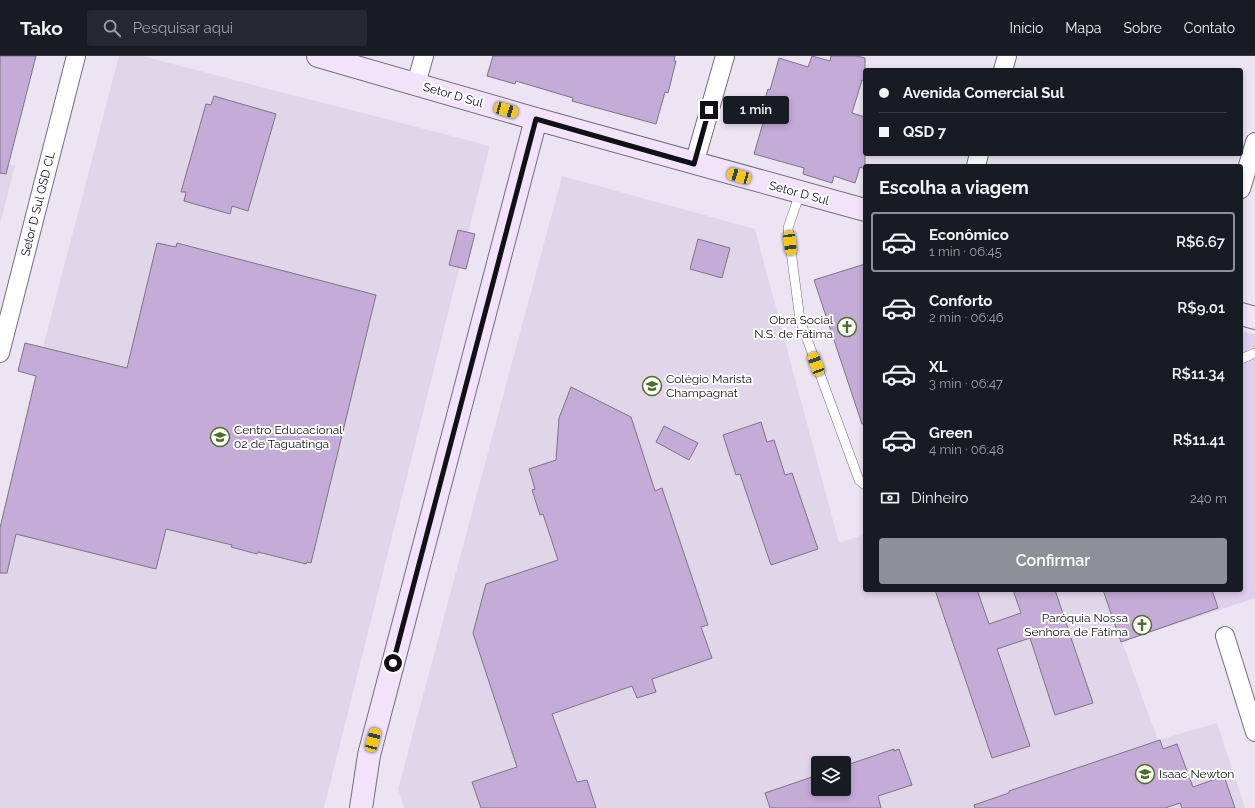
<!DOCTYPE html>
<html lang="pt">
<head>
<meta charset="utf-8">
<style>
	body { margin:0; font-family:Raleway,sans-serif; background:#242831; color:#f1f3f6; height:100vh; display:flex; flex-direction:column; font-size:15px; white-space:nowrap }
	* { box-sizing:border-box; margin:0 }
	p { font-size:13px; color:#9ea1a6 }
	.icon { flex:none; width:22px; height:22px; fill:none; stroke:currentColor; stroke-width:2; stroke-linecap:round; stroke-linejoin:round }
	.map { position:relative; flex:1; overflow:hidden }
	.drawer { position:absolute; left:863px; top:108px; width:380px; height:428px; display:flex; flex-direction:column; background:#171b24; border-radius:4px; box-shadow:0 2px 6px #0003 }
	.drawer>* { flex:none }
	.top-card { position:absolute; left:863px; top:12px; width:380px; height:88px; border-radius:4px; box-shadow:0 2px 6px #0003; display:grid; align-content:center; height:88px; padding:0 16px; background:#171b24 }
	.fabs { position:absolute; left:811px; top:700px; display:grid; gap:8px }
	.fabs a { display:grid; place-items:center; width:40px; height:40px; border-radius:4px; background:#171b24; box-shadow:0 2px 6px #0003; font-size:20px }
	.end { position:absolute; width:18px; height:18px; margin:-9px; border:5px solid #131015; background:#fff; box-shadow:0 0 0 2px #fff }
	.from { border-radius:50% }
	.bubble { position:absolute; height:28px; border-radius:4px; background:#171b24; box-shadow:0 2px 6px #0003; font-size:13px; font-weight:600; line-height:28px; text-align:center }
	.car { position:absolute; width:12px; height:24px; margin:-12px -6px; border-radius:5px; box-shadow:0 0 3px 1px #0007; background:linear-gradient(#f5c518 24%,#345 0 40%,#f5c518 0 76%,#345 0 86%,#f5c518 0) }
	.top-card b { display:flex; align-items:center; gap:14px; height:38px; font-size:15px }
	.top-card b+b { border-top:1px solid #363941 }
	.top-card i { width:10px; height:10px; background:#f1f3f6 }
	ul { padding:0; list-style:none }
	li { display:flex; align-items:center; gap:12px; height:60px; margin:0 8px 6px; padding:0 8px; border:2px solid transparent; border-radius:4px }
	li div { flex:1 }
	li b { display:block; font-size:15px }
	li em { font-style:normal; font-weight:600 }
	li.active { border-color:#8c9099 }
	li>.icon { width:36px; height:36px; stroke-width:1.5 }
	h2 { padding:0 16px; font-size:18px; line-height:48px }
	.pay { display:flex; align-items:center; gap:10px; height:44px; padding:0 16px; font-size:15px }
	.pay p { margin-inline-start:auto }
	.button { display:flex; gap:8px; margin-top:auto; padding:8px 16px }
	.button a { flex:1; height:46px; border-radius:4px; background:#8c9099; color:#fff; font-size:16px; font-weight:600; line-height:46px; text-align:center }
	header { display:flex; align-items:center; gap:24px; box-sizing:border-box; height:56px; padding:0 20px; background:#171b24; border-bottom:1px solid #363941 }
	header strong { font-size:19px }
	nav { display:flex; gap:22px; margin-inline-start:auto; font-size:14px }
	.search { width:280px; height:36px; background:#242831; display:flex; align-items:center; gap:10px; box-sizing:border-box; padding:0 14px; border-radius:4px; color:#9ea1a6; font-size:15px }
	.map>svg:first-child { display:block }
</style>
</head>
<body>
<header>
<strong>Tako</strong>
<div class="search"><svg class="icon" aria-label="search" viewBox="0 0 24 24"><circle cx="10" cy="10" r="6"/><path d="M15 15l6 6"/></svg>Pesquisar aqui</div>
<nav><a>Início</a><a>Mapa</a><a>Sobre</a><a>Contato</a></nav>
</header>
<div class="map">
<svg width="1255" height="752" viewBox="0 0 1255 752">
	<rect width="100%" height="100%" fill="#ece4f2"/>
	<path fill="#e1d5ea" fill-rule="evenodd" d="M 119,0 L 142,0 L 490,90 L 324,752 L 0,752 L 0,470 L 43,291 Z
		M 0,106 L 15,110 L 0,168 Z
		M 562,120 L 755,173 L 839,487 L 865,478 L 865,534 L 1103,534 L 1158,684 L 1217,667 L 1245,752 L 404,752 L 398,733 ZM 818,707 L 844,707 L 844,733 L 818,733 Z"/>
	<path fill="#dfceec" d="M 1241,275 L 1255,279 L 1255,542 L 1121,586 L 1103,534 L 1241,534 Z"/>
	<path fill="#c5abd8" stroke="#7c7582" d="M 0,0 L 36,0 L 6,118 L 0,117 Z
		M 493,0 L 675,0 L 674,5 L 676,5 L 668,37 L 665,36 L 656,68 L 572,45 L 573,42 L 516,25 L 515,28 L 487,20 Z
		M 812,0 L 830,5 L 831,0 L 857,0 L 865,2 L 865,25 L 862,24 L 852,57 L 865,61 L 865,113 L 860,111 L 855,127 L 834,120 L 832,127 L 803,118 L 804,112 L 754,98 L 763,67 L 758,65 L 768,33 L 770,34 L 779,2 L 808,11 Z
		M 214,40 L 276,58 L 248,155 L 232,150 L 230,158 L 184,145 L 186,136 L 181,136 L 206,48 L 211,49 Z
		M 458,174 L 475,178 L 466,213 L 449,209 Z
		M 698,183 L 730,192 L 722,222 L 690,213 Z
		M 157,187 L 176,191 L 177,187 L 376,239 L 311,507 L 307,506 L 306,508 L 258,496 L 257,498 L 231,491 L 232,489 L 166,473 L 156,513 L 16,478 L 7,517 L 0,517 L 0,472 L 36,320 L 18,315 L 25,287 L 127,312 Z
		M 865,208 L 865,368 L 862,368 L 814,224 Z
		M 571,331 L 631,361 L 655,435 L 662,432 L 708,569 L 701,571 L 712,602 L 652,623 L 656,636 L 637,642 L 632,630 L 552,658 L 577,726 L 587,724 L 596,752 L 481,752 L 472,726 L 517,711 L 473,577 L 486,528 L 558,504 L 543,458 L 540,459 L 532,434 L 535,433 L 529,413 L 556,404 L 559,362 Z
		M 761,366 L 767,386 L 774,384 L 785,419 L 792,417 L 818,493 L 771,509 L 740,418 L 736,419 L 723,379 Z
		M 664,370 L 698,387 L 689,404 L 656,386 Z
		M 935,534 L 977,534 L 989,568 L 1021,557 L 1013,534 L 1055,534 L 1093,647 L 1055,659 L 1030,582 L 997,593 L 1030,690 L 992,702 Z
		M 1103,534 L 1212,534 L 1218,552 L 1121,586 Z
		M 1160,684 L 1163,693 L 1177,688 L 1193,731 L 1224,720 L 1235,752 L 1182,752 L 1180,747 L 1165,752 L 975,752 L 974,749 L 1009,737 L 1009,735 Z
		M 894,693 L 894,695 L 899,693 L 912,729 L 878,740 L 881,752 L 770,752 L 765,737 L 818,719 L 818,733 L 844,733 L 844,710 Z"/>
	<g fill="none" stroke-linecap="round" stroke-linejoin="round">
		<defs>
			<path id="service" d="M 800,137 L 788,172 L 800,264 L 859,424 L 865,429
				M 1241,303 L 1255,297"/>
			<path id="minor" d="M 1003,14 L 1007,0
				M 416,28 L 424,0
				M 694,108 L 725,0
				M 976,110 L 979,98
				M 1241,133 L 1255,86
				M 0,297 L 76,0
				M 1225,580 L 1255,676"/>
			<path id="secondary" d="M 318,0 L 536,63 L 865,154
				M 1241,258 L 1255,262
				M 361,752 L 369,699 L 536,63"/>
		</defs>
		<use href="#service" stroke="#756e7a" stroke-width="10"/>
		<use href="#minor" stroke="#756e7a" stroke-width="20"/>
		<use href="#secondary" stroke="#756e7a" stroke-width="24"/>
		<use href="#service" stroke="#fff" stroke-width="9"/>
		<use href="#minor" stroke="#fff" stroke-width="18"/>
		<use href="#secondary" stroke="#f2e3fb" stroke-width="22"/>
	</g>
	<g fill="none" stroke-linecap="round" stroke-linejoin="round">
		<path stroke="#131015" stroke-width="5" d="M 393,607 L 536,63 L 694,108 L 709,54"/>
	</g>
	<defs>
		<symbol id="church-ring" viewBox="-11 -11 22 22"><circle r="9.5" fill="#fff" stroke="#4d7028" stroke-width="1.5"/><path d="M-1.2-6h2.4v3.5h3.3v2.4h-3.3V6h-2.4V-.1h-3.3v-2.4h3.3Z" fill="#4d7028"/></symbol>
		<symbol id="university-ring" viewBox="-11 -11 22 22"><circle r="9.5" fill="#fff" stroke="#4d7028" stroke-width="1.5"/><path d="M0-5L7-2L0 1L-7-2ZM-4 1L0 2.5L4 1V4Q0 6-4 4Z" fill="#4d7028"/></symbol>
		<symbol id="school-ring" viewBox="-11 -11 22 22"><circle r="9.5" fill="#fff" stroke="#4d7028" stroke-width="1.5"/><path d="M0-5L7-2L0 1L-7-2ZM-4 1L0 2.5L4 1V4Q0 6-4 4Z" fill="#4d7028"/></symbol>
	</defs>
	<g fill-rule="evenodd">
		<use href="#church-ring" x="836" y="260" width="22" height="22"/>
		<use href="#university-ring" x="641" y="319" width="22" height="22"/>
		<use href="#school-ring" x="209" y="370" width="22" height="22"/>
		<use href="#church-ring" x="1131" y="558" width="22" height="22"/>
		<use href="#school-ring" x="1134" y="707" width="22" height="22"/>
	</g>
	<g text-anchor="middle" stroke-width="4" stroke-linejoin="round" paint-order="stroke">
		<g font-size="12" fill="#131015" stroke="#fff">
			<text transform="translate(453 39) rotate(16)" y="4">Setor D Sul</text>
			<text transform="translate(799 137) rotate(15)" y="4">Setor D Sul</text>
			<text transform="translate(38 148) rotate(-76)" y="4">Setor D Sul QSD CL</text>
		</g>
		<g font-size="12" fill="#131015" stroke="#fff" text-anchor="start">
			<text x="833" y="268" text-anchor="end">Obra Social<tspan x="833" dy="14">N.S. de Fátima</tspan></text>
			<text x="666" y="327">Colégio Marista<tspan x="666" dy="14">Champagnat</tspan></text>
			<text x="234" y="378">Centro Educacional<tspan x="234" dy="14">02 de Taguatinga</tspan></text>
			<text x="1128" y="566" text-anchor="end">Paróquia Nossa<tspan x="1128" dy="14">Senhora de Fátima</tspan></text>
			<text x="1159" y="722">Isaac Newton</text>
		</g>
	</g>
</svg>
<div class="fabs">
<a><svg class="icon" aria-label="layers" viewBox="0 0 24 24"><path d="M12 4l9 5-9 5-9-5zM3 14l9 5 9-5"/></svg></a>
</div>
<i class="end from" style="left:393px;top:607px"></i>
<i class="end" style="left:709px;top:54px"></i>
<div class="bubble" style="left:723px;top:40px;width:66px">1 min</div>
<i class="car" style="left:506px;top:54px;rotate:106deg"></i>
<i class="car" style="left:739px;top:120px;rotate:286deg"></i>
<i class="car" style="left:790px;top:187px;rotate:173deg"></i>
<i class="car" style="left:816px;top:308px;rotate:340deg"></i>
<i class="car" style="left:373px;top:684px;rotate:15deg"></i>
<div class="top-card">
<b><i class="from"></i>Avenida Comercial Sul</b>
<b><i></i>QSD 7</b>
</div>
<section class="drawer">
<h2>Escolha a viagem</h2>
<ul>
<li class="active"><svg class="icon" aria-label="car" viewBox="0 0 24 24"><path d="M5 17H2v-5l4-1 3-4h7l3 4 3 1v5h-3M9 17h6M6 11h13"/><circle cx="7" cy="17" r="2"/><circle cx="17" cy="17" r="2"/></svg><div><b>Econômico</b><p>1 min · 06:45</p></div><em>R$6.67</em></li>
<li><svg class="icon" aria-label="car" viewBox="0 0 24 24"><path d="M5 17H2v-5l4-1 3-4h7l3 4 3 1v5h-3M9 17h6M6 11h13"/><circle cx="7" cy="17" r="2"/><circle cx="17" cy="17" r="2"/></svg><div><b>Conforto</b><p>2 min · 06:46</p></div><em>R$9.01</em></li>
<li><svg class="icon" aria-label="car" viewBox="0 0 24 24"><path d="M5 17H2v-5l4-1 3-4h7l3 4 3 1v5h-3M9 17h6M6 11h13"/><circle cx="7" cy="17" r="2"/><circle cx="17" cy="17" r="2"/></svg><div><b>XL</b><p>3 min · 06:47</p></div><em>R$11.34</em></li>
<li><svg class="icon" aria-label="car" viewBox="0 0 24 24"><path d="M5 17H2v-5l4-1 3-4h7l3 4 3 1v5h-3M9 17h6M6 11h13"/><circle cx="7" cy="17" r="2"/><circle cx="17" cy="17" r="2"/></svg><div><b>Green</b><p>4 min · 06:48</p></div><em>R$11.41</em></li>
</ul>
<div class="pay"><svg class="icon" aria-label="cash" viewBox="0 0 24 24"><path d="M3 7h18v10H3z"/><circle cx="12" cy="12" r="2"/></svg>Dinheiro<p>240 m</p></div>
<div class="button"><a>Confirmar</a></div>
</section>
</div>
</body>
</html>
